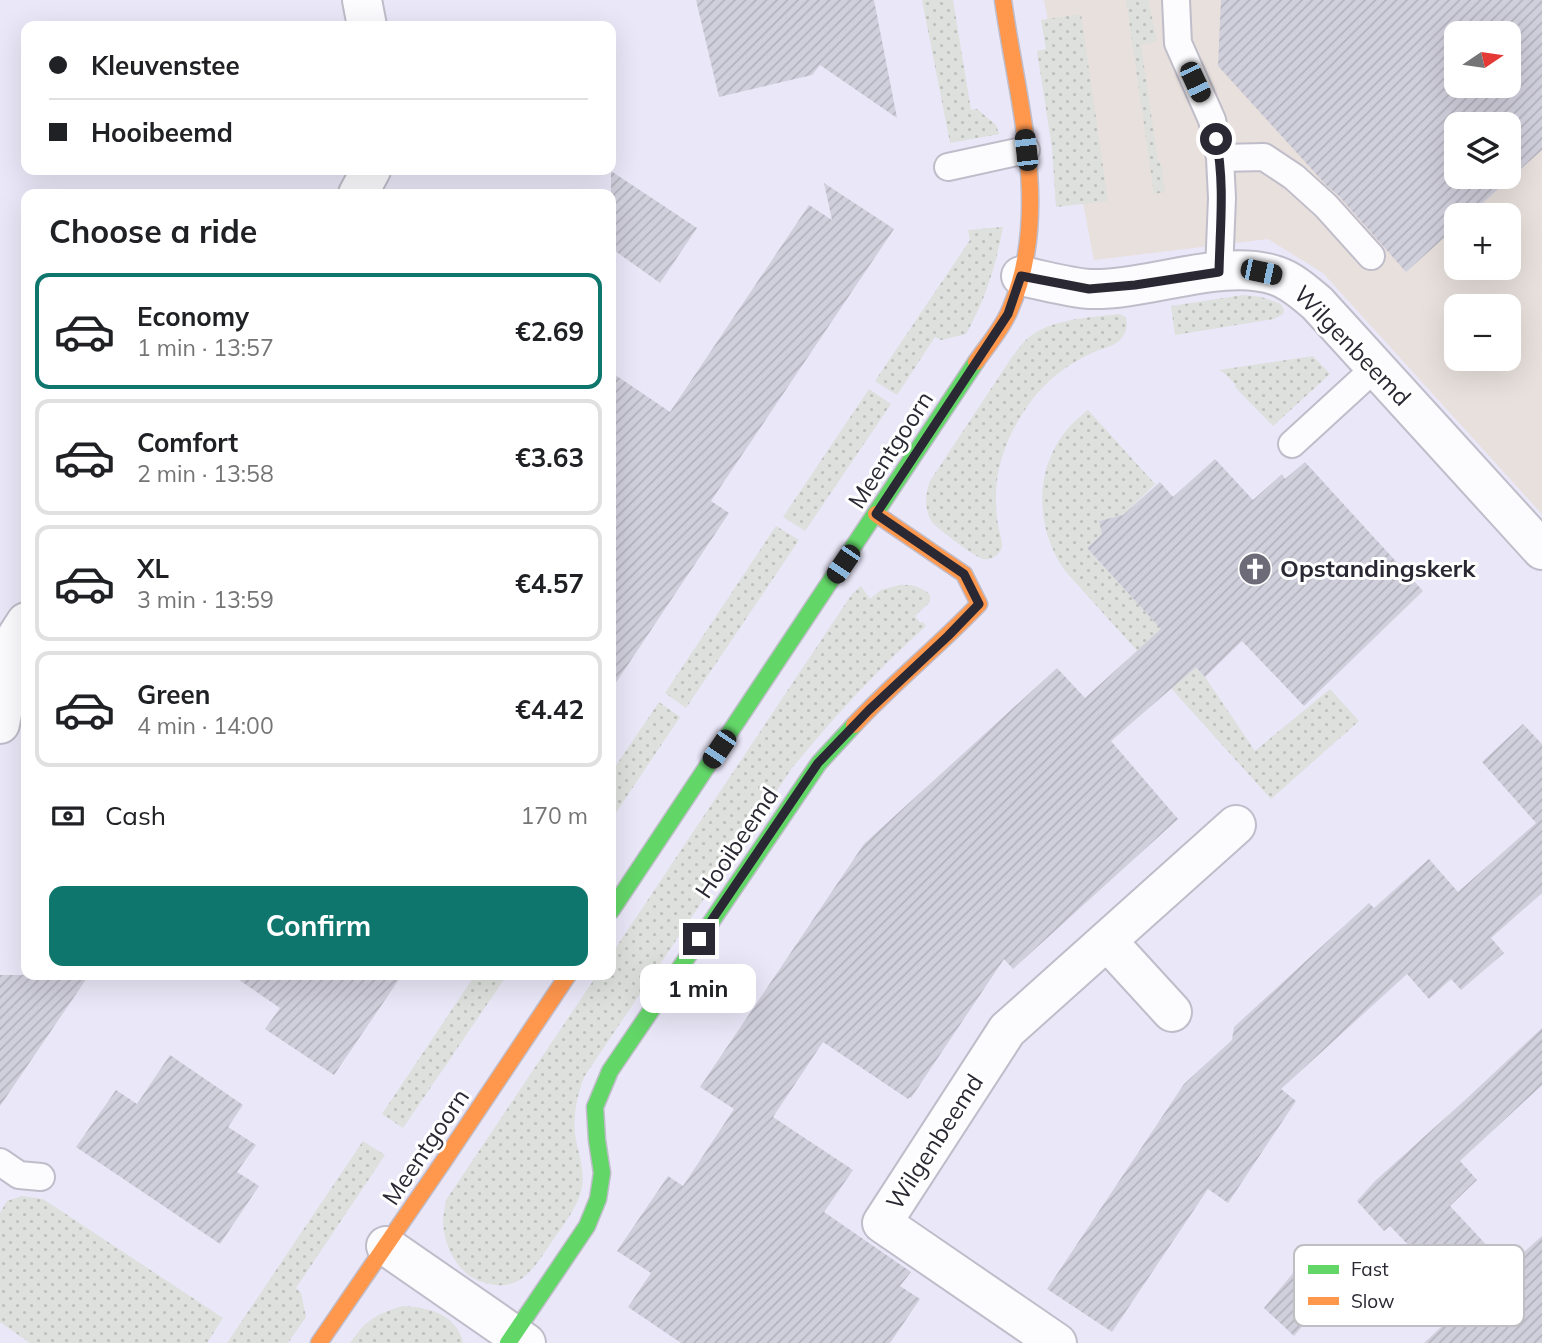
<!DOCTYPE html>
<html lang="en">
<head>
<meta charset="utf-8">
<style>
	body { margin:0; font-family:Mulish,sans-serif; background:#f6f6f6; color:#202124; height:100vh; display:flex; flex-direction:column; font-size:26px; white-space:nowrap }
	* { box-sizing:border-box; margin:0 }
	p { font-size:23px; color:#757577 }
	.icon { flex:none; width:38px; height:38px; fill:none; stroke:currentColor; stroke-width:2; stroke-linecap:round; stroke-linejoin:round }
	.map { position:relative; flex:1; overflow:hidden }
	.sheet { position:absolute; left:21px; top:189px; width:595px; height:791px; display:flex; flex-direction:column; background:#fff; border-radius:14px; box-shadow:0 7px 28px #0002 }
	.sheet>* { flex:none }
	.top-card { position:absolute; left:21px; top:21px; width:595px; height:154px; border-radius:14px; box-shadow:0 7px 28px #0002; display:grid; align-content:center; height:154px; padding:0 28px; background:#fff }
	.needle { width:46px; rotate:77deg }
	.buttons { position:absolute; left:1444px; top:21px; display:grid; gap:14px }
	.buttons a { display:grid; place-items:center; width:77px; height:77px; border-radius:14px; background:#fff; box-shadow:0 7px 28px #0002; font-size:35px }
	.end { position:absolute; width:32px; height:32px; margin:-16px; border:9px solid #2a2833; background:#fff; box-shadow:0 0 0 4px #fff }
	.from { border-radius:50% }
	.bubble { position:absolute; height:49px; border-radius:14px; background:#fff; box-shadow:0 7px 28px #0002; font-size:23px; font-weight:700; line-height:49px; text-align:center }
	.car { position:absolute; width:21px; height:42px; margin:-21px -10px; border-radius:9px; box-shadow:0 0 5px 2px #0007; background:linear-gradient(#222 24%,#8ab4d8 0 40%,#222 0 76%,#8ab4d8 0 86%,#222 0) }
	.top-card b { display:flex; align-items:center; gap:24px; height:66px; font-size:26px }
	.top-card b+b { border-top:2px solid #e0e0e0 }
	.top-card i { width:18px; height:18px; background:#202124 }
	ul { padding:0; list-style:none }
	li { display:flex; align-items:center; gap:21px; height:116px; margin:0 14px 10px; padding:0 14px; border:4px solid #e0e0e0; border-radius:14px }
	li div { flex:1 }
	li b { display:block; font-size:26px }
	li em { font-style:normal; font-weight:700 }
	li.selected { border-color:#0f766e }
	li>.icon { width:63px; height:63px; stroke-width:1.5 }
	h2 { padding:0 28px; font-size:32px; line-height:84px }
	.pay { display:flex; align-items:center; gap:18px; height:77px; padding:0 28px; font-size:26px }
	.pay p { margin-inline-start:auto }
	.button { display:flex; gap:14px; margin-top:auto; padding:14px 28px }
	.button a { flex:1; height:80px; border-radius:14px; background:#0f766e; color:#fff; font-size:28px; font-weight:700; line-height:80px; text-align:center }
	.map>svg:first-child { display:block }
</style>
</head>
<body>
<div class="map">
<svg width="1542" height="1343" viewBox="0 0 1542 1343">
	<defs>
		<pattern id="grass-dots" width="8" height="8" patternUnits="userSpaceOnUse" patternTransform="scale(1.75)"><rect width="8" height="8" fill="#dde0dc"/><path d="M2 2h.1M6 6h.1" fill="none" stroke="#bec0bd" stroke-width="1.8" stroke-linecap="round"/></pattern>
		<pattern id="building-hatch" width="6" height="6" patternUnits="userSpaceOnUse" patternTransform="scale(1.75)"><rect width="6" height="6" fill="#d0cfdc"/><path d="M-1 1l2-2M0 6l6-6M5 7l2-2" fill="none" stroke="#b3b2bd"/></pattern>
	</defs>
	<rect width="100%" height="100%" fill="#eae7f8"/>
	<path fill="#e8e0dc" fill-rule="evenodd" d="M 1044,0 L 1542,0 L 1542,514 L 1323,273 L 1268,239 L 1094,260 ZM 1456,33 L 1508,33 L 1508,86 L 1456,86 ZM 1456,124 L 1508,124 L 1508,177 L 1456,177 ZM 1456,215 L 1508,215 L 1508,268 L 1456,268 ZM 1456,306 L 1508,306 L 1508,359 L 1456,359 Z"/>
	<path fill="url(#grass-dots)" d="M 922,0 L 953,0 L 971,110 L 977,109 L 996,125 L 999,134 L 950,143 Z
		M 1126,0 L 1148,0 L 1157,40 L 1154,42 L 1141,45 L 1158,161 L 1161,163 L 1165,192 L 1154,194 Z
		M 1081,14 L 1108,201 L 1056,207 L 1052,148 L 1037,51 L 1046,49 L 1041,20 Z
		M 1003,227 C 996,265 985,301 966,334 L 941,340 L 935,337 L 897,395 L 875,381 L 970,240 L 968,230 Z
		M 1243,295 L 1261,297 L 1281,304 L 1284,310 L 1283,314 L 1274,319 L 1175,335 L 1171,306 Z
		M 1119,314 L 1126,317 C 1128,327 1126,334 1119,341 C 1112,347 1103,348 1094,352 C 1069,363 1045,381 1029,404 C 1010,430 997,461 996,493 C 996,503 996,514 998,524 C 999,531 1002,539 1002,545 C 1002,548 1000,552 998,554 C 994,558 989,560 983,559 C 977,558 936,528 932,522 C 924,509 925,495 930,481 L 1012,357 C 1017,351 1021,344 1027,339 C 1051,318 1089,318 1119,314 Z
		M 1313,356 L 1330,374 L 1273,426 L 1235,387 L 1236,385 L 1224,373 L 1219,370 Z
		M 869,389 L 891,404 L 805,531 L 783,517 Z
		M 1088,410 L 1155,484 L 1123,515 L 1099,521 L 1099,524 L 1102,524 L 1107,529 L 1087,548 L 1205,677 L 1255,751 L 1330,689 L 1359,721 L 1271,799 L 1066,572 C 1034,528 1033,466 1071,425 C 1076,420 1082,415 1088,410 Z
		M 776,526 L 799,540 L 686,708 L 665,693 Z
		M 899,585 C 910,584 923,587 930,595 L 930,602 L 915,616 L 920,623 L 923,622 L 926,626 C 877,670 833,718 792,768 L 584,1077 C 577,1096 573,1115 575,1135 C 578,1152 585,1170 582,1187 C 578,1208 562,1226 551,1243 C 541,1257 532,1274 516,1282 C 508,1286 498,1286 490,1284 C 460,1279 444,1249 443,1221 C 443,1215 445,1207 446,1200 L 597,975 L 611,975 L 611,955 L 852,594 L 861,586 L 870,599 L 881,590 Z
		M 659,702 L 680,717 L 615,814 L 611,811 L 611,773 Z
		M 475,975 L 507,975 L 403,1128 L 382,1114 Z
		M 363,1141 L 385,1155 L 296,1288 L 301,1293 L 306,1317 L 288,1343 L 227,1343 Z
		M 22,1196 L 43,1199 L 223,1318 L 207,1343 L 30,1343 L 0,1322 L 0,1213 L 7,1201 Z
		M 402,1306 C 428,1307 457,1314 463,1343 L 350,1343 C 367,1319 375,1315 402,1306 Z"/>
	<path fill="url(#building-hatch)" fill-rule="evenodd" d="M 696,0 L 874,0 L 897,118 L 820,65 L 812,75 L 719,97 Z
		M 1221,0 L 1542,0 L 1542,150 L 1469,215 L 1456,215 L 1456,227 L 1406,272 L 1338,195 L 1326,185 L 1218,66 ZM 1456,33 L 1508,33 L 1508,86 L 1456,86 ZM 1456,124 L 1508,124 L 1508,177 L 1456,177 Z
		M 611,171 L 697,228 L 660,283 L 611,248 Z
		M 824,183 L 894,229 L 711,501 L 729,513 L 611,690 L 611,372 L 670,412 L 809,205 L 832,220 Z
		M 1215,459 L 1253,500 L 1282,474 L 1285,479 L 1305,462 L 1423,591 L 1304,706 L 1242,641 L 1205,677 L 1196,667 L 1111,741 L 1178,819 L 1013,969 L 1004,959 L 911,1098 L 910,1097 L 908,1099 L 823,1042 L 773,1117 L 853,1170 L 824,1212 L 911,1272 L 900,1286 L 920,1299 L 890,1343 L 681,1343 L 628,1307 L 651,1273 L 617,1251 L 668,1176 L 683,1186 L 734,1109 L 700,1087 L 864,844 L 1057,668 L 1085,698 L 1161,629 L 1087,548 L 1102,534 L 1099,521 L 1123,515 L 1160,482 L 1173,497 Z
		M 1523,724 L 1542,744 L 1542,893 L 1491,938 L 1504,953 L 1461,990 L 1451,979 L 1429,999 L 1407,974 L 1281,1089 L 1296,1101 L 1228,1203 L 1208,1189 L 1112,1332 L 1047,1289 L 1184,1084 L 1232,1040 L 1234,1027 L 1369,903 L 1374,908 L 1429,859 L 1458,892 L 1536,823 L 1482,762 Z
		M 0,975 L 89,975 L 0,1106 Z
		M 232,975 L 402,975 L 334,1075 L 265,1029 L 280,1008 Z
		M 1542,1028 L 1542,1085 L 1460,1161 L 1477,1180 L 1450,1206 L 1507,1267 L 1542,1236 L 1542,1343 L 1424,1343 L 1456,1313 L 1435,1290 L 1444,1282 L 1390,1226 L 1384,1231 L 1357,1201 L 1375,1181 L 1464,1101 Z
		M 170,1055 L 243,1105 L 228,1127 L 256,1145 L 237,1172 L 259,1186 L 220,1244 L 76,1147 L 116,1090 L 137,1104 Z
		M 1294,1272 L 1325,1300 L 1294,1336 L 1264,1308 Z"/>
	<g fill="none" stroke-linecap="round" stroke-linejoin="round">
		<defs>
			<path id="lane" d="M 1176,0 L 1178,43 L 1212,120 L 1220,158 L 1222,198 L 1219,272
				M 1220,158 L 1264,157 L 1294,177 L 1326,206 L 1371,256
				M 948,167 L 1026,150
				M 1292,444 L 1376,367
				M 0,1162 L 19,1175 L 41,1177"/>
			<path id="street" d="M 362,0 L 367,26
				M 358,194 L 371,170
				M 1021,276 C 1042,280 1071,288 1090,289 C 1147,291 1225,257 1277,276 C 1292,281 1305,293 1317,303 L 1542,550
				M 0,724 L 17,636 L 26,622
				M 1107,941 L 1172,1012
				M 386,1246 L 526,1343
				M 1057,1343 L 882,1223 L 1007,1030 L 1236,825"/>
			<path id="fast" d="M 611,911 L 976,362
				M 508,1343 L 587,1226 L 598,1199 L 602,1173 L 597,1140 L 595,1107 L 610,1071 L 819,763 L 854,725"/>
			<path id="slow" d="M 976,362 C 987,346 1001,330 1009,312 C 1053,214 1017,101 1003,0
				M 854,725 C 893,683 939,646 979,604 L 964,574 L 876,514
				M 319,1343 L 443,1162 L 568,975"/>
		</defs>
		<use href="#lane" stroke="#c0bdca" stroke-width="30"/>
		<use href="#street" stroke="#c0bdca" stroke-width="42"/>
		<use href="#fast" stroke="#c0bdca" stroke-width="19"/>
		<use href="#slow" stroke="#c0bdca" stroke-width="19"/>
		<use href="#lane" stroke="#fcfbfe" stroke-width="26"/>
		<use href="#street" stroke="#fcfbfe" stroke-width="38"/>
		<use href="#fast" stroke="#63d668" stroke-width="16"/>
		<use href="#slow" stroke="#ff974d" stroke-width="16"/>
	</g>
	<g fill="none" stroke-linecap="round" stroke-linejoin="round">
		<path stroke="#2a2833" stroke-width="9" d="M 699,939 L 818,763 L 869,710 L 948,636 L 979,604 L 964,574 L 876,514 L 1008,314 L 1021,276 L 1089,289 L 1135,285 L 1219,272 C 1220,228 1225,182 1216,139"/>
	</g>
	<defs>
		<symbol id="church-disc" viewBox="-11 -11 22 22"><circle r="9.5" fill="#6d6b78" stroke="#fff"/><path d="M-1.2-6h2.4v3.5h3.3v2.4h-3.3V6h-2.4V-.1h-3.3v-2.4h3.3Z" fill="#fff"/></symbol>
	</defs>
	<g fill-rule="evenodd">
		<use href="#church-disc" x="1236" y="550" width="38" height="38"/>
	</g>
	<g text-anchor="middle" stroke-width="6" stroke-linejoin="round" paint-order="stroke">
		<g font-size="24" fill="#2a2833" stroke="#fff">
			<text transform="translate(1352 346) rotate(46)" y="8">Wilgenbeemd</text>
			<text transform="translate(891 450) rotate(-57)" y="8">Meentgoorn</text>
			<text transform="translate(737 843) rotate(-56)" y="8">Hooibeemd</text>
			<text transform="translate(935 1142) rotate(-57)" y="8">Wilgenbeemd</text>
			<text transform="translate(426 1147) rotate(-56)" y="8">Meentgoorn</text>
		</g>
		<g font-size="24" font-weight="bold" fill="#2a2833" stroke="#fff" text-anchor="start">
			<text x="1280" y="577">Opstandingskerk</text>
		</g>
	</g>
	<rect x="1294" y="1245" width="230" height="81" rx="10" fill="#fff" stroke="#bfbec2" stroke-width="2"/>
	<rect x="1308" y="1265" width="31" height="9" fill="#63d668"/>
	<rect x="1308" y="1297" width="31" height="8" fill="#ff974d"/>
	<g font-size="19" fill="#2a2833">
		<text x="1351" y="1276">Fast</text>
		<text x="1351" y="1308">Slow</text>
	</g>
</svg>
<div class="buttons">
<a><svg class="needle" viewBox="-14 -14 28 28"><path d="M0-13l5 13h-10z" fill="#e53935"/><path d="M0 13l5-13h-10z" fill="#757577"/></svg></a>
<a><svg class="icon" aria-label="layers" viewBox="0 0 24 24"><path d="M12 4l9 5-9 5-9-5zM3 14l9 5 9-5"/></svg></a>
<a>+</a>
<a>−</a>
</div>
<i class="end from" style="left:1216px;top:139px"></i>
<i class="end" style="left:699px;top:939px"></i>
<div class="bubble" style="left:640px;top:964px;width:116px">1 min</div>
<i class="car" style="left:1195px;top:82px;rotate:155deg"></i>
<i class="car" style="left:1026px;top:150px;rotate:354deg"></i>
<i class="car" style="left:1261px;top:272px;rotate:102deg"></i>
<i class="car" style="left:843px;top:564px;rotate:214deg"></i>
<i class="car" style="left:719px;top:749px;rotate:214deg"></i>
<div class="top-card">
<b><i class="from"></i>Kleuvenstee</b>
<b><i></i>Hooibeemd</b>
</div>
<section class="sheet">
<h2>Choose a ride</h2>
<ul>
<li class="selected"><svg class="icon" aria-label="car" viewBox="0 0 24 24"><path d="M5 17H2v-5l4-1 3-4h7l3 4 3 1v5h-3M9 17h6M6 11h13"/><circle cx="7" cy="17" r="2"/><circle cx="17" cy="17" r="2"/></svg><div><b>Economy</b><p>1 min · 13:57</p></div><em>€2.69</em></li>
<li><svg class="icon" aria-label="car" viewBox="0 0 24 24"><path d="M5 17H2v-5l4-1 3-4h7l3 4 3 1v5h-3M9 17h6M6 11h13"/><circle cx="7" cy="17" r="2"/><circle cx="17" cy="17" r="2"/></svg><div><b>Comfort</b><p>2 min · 13:58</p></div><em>€3.63</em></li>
<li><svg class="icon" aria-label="car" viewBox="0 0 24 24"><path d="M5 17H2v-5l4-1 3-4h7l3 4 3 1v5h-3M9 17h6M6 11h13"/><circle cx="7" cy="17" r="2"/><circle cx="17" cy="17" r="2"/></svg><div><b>XL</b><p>3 min · 13:59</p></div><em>€4.57</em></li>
<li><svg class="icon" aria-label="car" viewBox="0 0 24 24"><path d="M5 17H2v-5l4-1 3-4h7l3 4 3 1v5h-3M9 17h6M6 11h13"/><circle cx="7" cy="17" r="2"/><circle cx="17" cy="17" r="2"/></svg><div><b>Green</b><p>4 min · 14:00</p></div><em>€4.42</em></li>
</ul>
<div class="pay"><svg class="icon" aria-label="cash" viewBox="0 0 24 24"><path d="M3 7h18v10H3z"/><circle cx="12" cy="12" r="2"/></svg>Cash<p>170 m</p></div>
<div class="button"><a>Confirm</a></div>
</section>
</div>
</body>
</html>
